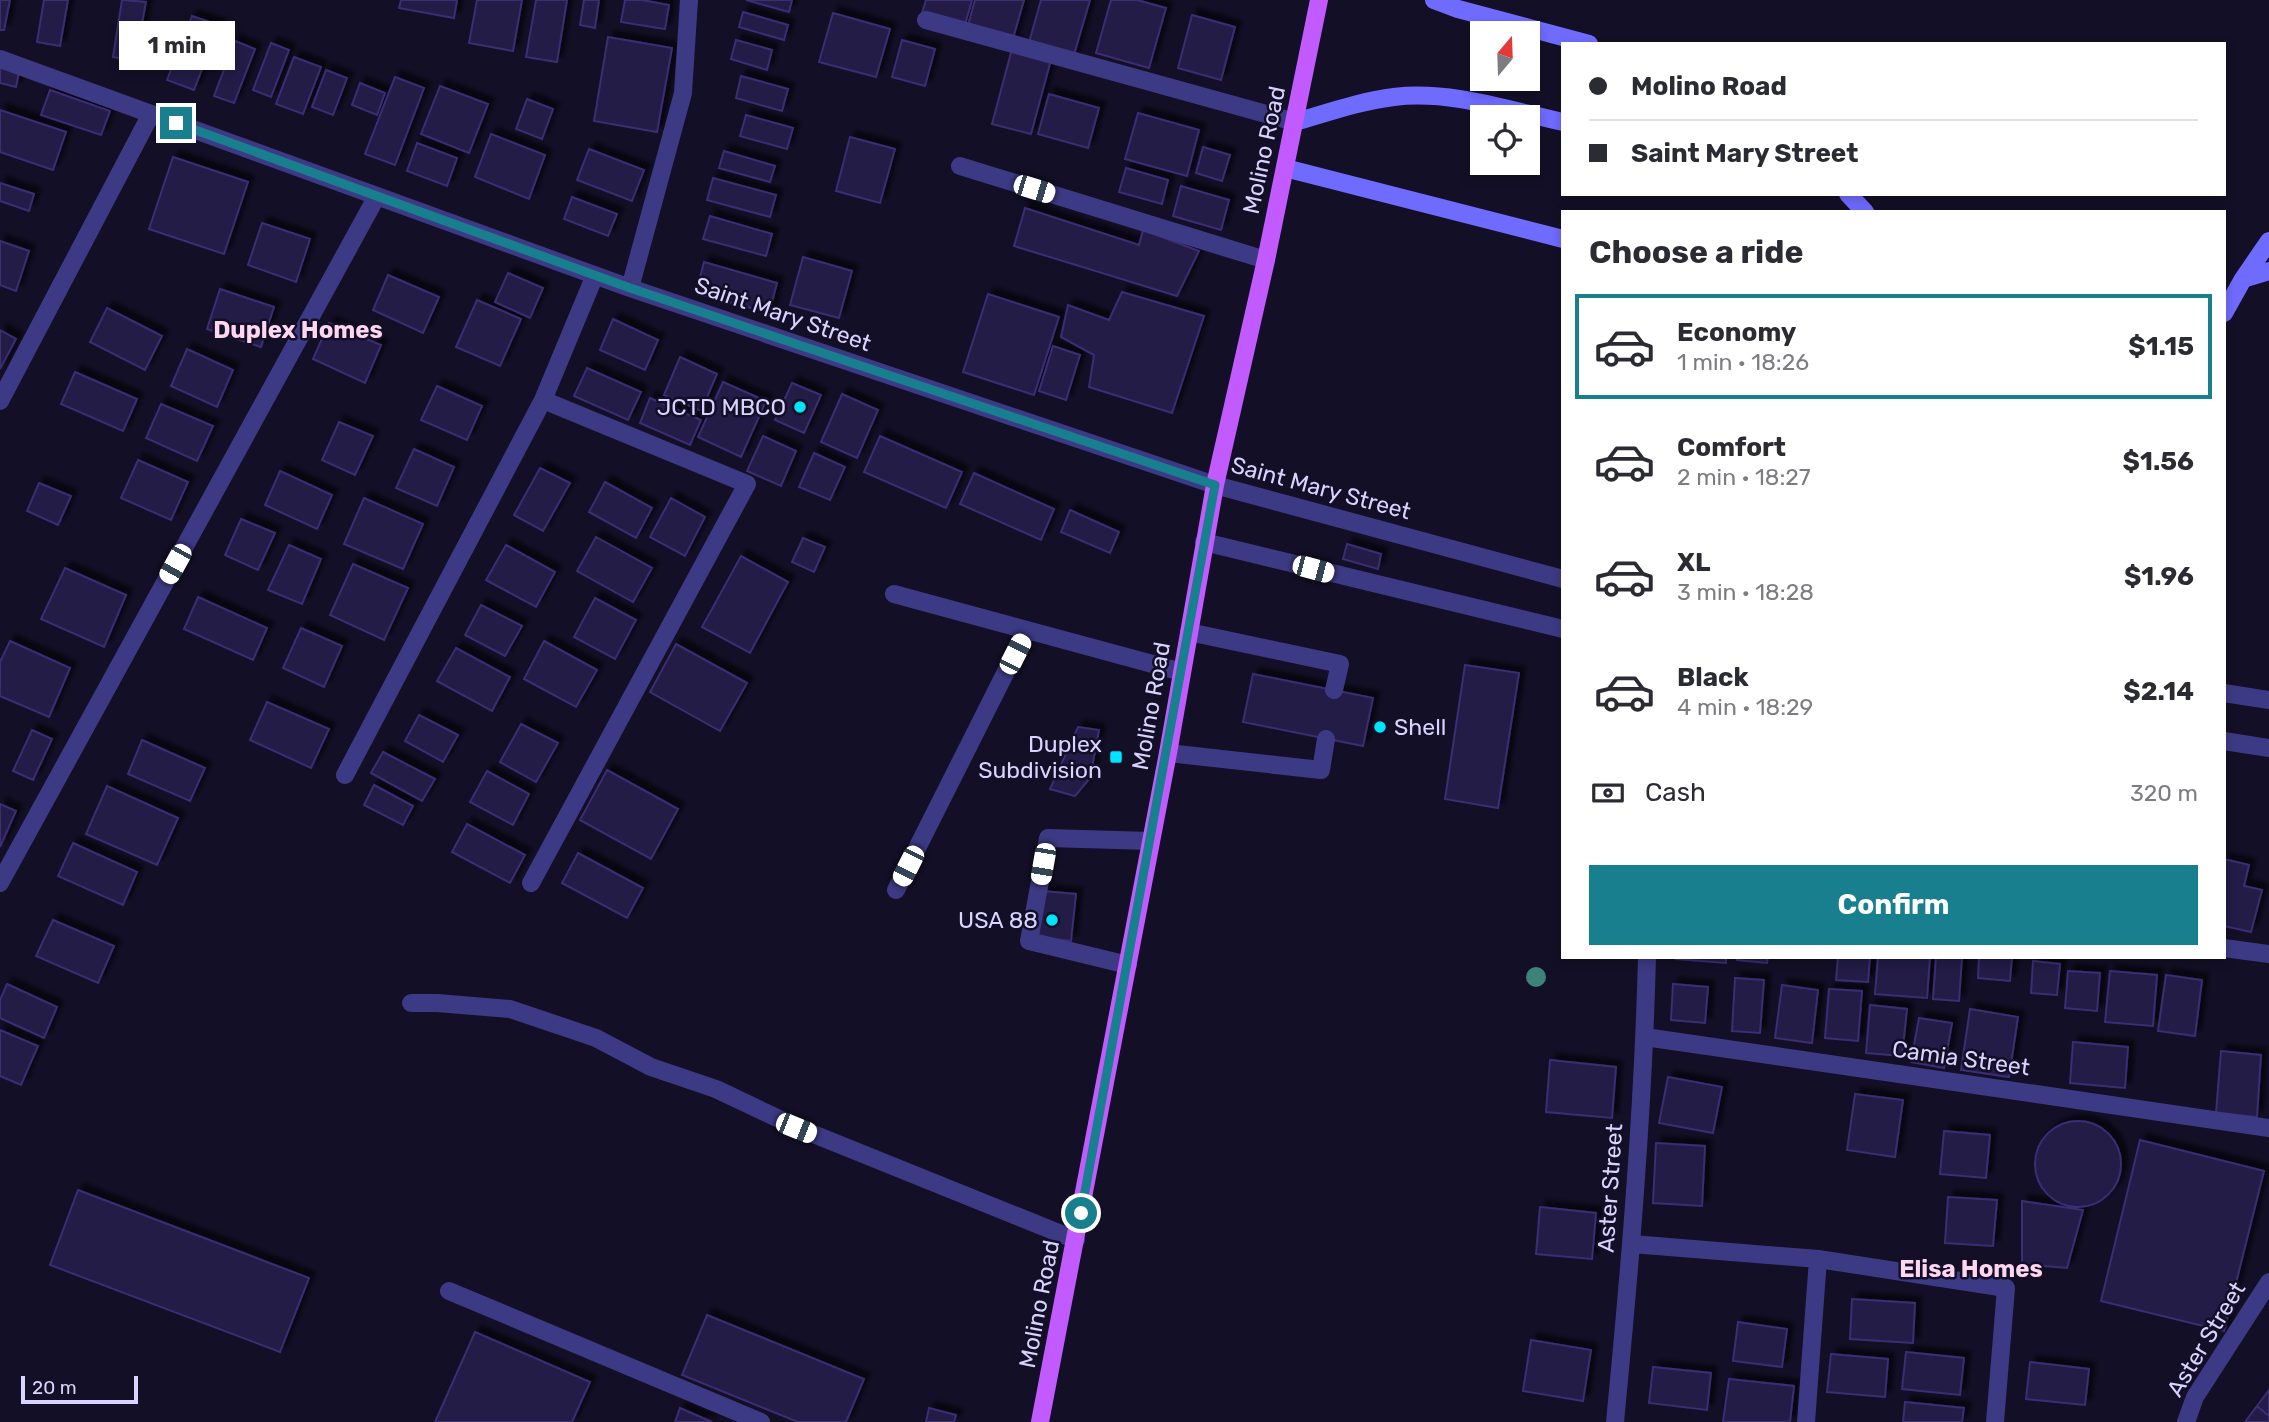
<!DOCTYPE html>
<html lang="en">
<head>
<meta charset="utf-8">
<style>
	body { margin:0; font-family:Rubik,sans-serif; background:#f2f2f3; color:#2b2b33; height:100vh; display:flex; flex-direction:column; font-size:26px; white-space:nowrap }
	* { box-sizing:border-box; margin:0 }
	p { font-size:23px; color:#7c7c81 }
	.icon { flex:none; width:38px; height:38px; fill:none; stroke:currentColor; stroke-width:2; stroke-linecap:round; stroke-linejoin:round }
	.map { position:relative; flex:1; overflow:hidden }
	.sheet { position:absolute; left:1561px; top:210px; width:665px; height:749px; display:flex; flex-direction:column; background:#fff; border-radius:0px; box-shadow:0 4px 10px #0003 }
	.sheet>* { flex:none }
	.guide { position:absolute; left:1561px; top:42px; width:665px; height:154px; border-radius:0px; box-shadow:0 4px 10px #0003; display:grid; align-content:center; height:154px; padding:0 28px; background:#fff }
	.needle { width:46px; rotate:19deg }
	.controls { position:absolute; left:1470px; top:21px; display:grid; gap:14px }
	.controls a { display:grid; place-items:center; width:70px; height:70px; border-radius:0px; background:#fff; box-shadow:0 4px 10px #0003; font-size:35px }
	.scale { position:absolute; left:21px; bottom:18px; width:117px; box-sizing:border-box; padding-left:7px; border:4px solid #d9d4ff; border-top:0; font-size:19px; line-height:24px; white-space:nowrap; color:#d9d4ff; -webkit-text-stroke:5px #130f26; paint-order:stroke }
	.end { position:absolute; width:32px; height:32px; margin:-16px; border:9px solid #187f8f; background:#fff; box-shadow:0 0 0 4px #fff }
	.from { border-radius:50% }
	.bubble { position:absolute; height:49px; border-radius:0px; background:#fff; box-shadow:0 4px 10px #0003; font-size:23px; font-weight:700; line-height:49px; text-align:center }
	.car { position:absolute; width:21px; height:42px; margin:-21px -10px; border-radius:9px; box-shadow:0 0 5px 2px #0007; background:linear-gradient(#fff 24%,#345 0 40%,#fff 0 76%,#345 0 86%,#fff 0) }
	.guide b { display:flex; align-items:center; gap:24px; height:66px; font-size:26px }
	.guide b+b { border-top:2px solid #e1e1e2 }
	.guide i { width:18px; height:18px; background:#2b2b33 }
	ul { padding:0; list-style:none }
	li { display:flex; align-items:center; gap:21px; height:105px; margin:0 14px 10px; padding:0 14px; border:4px solid transparent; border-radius:0px }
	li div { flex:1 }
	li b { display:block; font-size:26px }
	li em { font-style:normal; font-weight:700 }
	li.on { border-color:#187f8f }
	li>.icon { width:63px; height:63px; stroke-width:1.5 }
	h2 { padding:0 28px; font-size:32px; line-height:84px }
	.pay { display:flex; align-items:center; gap:18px; height:77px; padding:0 28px; font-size:26px }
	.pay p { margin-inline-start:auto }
	.button { display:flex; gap:14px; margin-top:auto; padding:14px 28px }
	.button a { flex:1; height:80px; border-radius:0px; background:#187f8f; color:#fff; font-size:28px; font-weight:700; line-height:80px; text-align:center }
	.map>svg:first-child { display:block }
</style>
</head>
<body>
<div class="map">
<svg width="2269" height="1422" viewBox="0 0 2269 1422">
	<defs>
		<filter id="shadow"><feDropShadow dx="6" dy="-6" stdDeviation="2" flood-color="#0009"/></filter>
	</defs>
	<rect width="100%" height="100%" fill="#130f26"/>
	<path fill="#241b47" stroke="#3b2d73" stroke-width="2" filter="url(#shadow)" d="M 0,0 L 10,0 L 4,30 L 0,30 Z
		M 44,0 L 68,0 L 60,46 L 37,42 Z
		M 122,0 L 146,2 L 135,61 L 113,57 Z
		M 401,0 L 457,0 L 454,18 L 399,8 Z
		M 477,0 L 522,0 L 513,51 L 469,43 Z
		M 536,0 L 567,0 L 557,62 L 526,57 Z
		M 584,0 L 599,0 L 595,28 L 580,25 Z
		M 625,0 L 642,0 L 669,5 L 665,29 L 621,22 Z
		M 746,0 L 792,0 L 789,12 Z
		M 926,0 L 972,0 L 964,28 L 921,16 Z
		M 975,0 L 1024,0 L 1012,42 L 967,29 Z
		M 1041,0 L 1090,0 L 1073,58 L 1028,46 Z
		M 1111,0 L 1137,0 L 1166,8 L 1149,68 L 1096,53 Z
		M 743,12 L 788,25 L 784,40 L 739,27 Z
		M 833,13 L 890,29 L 876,77 L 819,62 Z
		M 1192,15 L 1235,27 L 1221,80 L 1178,68 Z
		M 192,16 L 219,25 L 194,90 L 167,80 Z
		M 608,37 L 672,48 L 657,132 L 594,121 Z
		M 736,40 L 772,50 L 767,70 L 731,59 Z
		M 902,40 L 935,49 L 925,86 L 892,77 Z
		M 235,41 L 255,49 L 234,103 L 214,96 Z
		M 271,43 L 289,50 L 271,97 L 253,90 Z
		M 1013,45 L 1052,56 L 1031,134 L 992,124 Z
		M 294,57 L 321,67 L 303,114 L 276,104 Z
		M 0,63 L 20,67 L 16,87 L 0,83 Z
		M 326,70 L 347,78 L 333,115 L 312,107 Z
		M 741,76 L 788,89 L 782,111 L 736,98 Z
		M 395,77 L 424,88 L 395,165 L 365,154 Z
		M 360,83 L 385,93 L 377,115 L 352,105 Z
		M 440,86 L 488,104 L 469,153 L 421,134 Z
		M 50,90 L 110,111 L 101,135 L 41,115 Z
		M 1049,94 L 1099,108 L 1088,148 L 1038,134 Z
		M 527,99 L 553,109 L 542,139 L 516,129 Z
		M 0,110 L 66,132 L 53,170 L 0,152 Z
		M 1138,113 L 1199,130 L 1187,176 L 1125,159 Z
		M 746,115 L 793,128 L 787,149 L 740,136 Z
		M 491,134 L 545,155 L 529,199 L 475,177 Z
		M 850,137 L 895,149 L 880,203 L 836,191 Z
		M 417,143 L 457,158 L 447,186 L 407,171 Z
		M 1203,147 L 1230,155 L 1222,181 L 1196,173 Z
		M 589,149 L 644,170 L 632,201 L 577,180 Z
		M 724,151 L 775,166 L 770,182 L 719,168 Z
		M 173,157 L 248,182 L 224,254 L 149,229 Z
		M 1126,168 L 1168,180 L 1162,204 L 1119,192 Z
		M 713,178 L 776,195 L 770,217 L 707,200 Z
		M 0,183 L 34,194 L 29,211 L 0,201 Z
		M 1181,186 L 1229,200 L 1221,230 L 1173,216 Z
		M 572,197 L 617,214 L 608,236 L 564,219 Z
		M 1025,208 L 1139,245 L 1143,230 L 1199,251 L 1177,296 L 1014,246 Z
		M 710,216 L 772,234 L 766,256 L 703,239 Z
		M 262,223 L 310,239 L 296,282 L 248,265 Z
		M 0,241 L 29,251 L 16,291 L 0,285 Z
		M 803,257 L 852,271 L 839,318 L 790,305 Z
		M 704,262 L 777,283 L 769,313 L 696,293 Z
		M 508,273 L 543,288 L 530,318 L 495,302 Z
		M 388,275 L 439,297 L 423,333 L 373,310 Z
		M 220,289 L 274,307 L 261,347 L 207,329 Z
		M 1122,292 L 1204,316 L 1172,413 L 1089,387 L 1094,355 L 1061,337 L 1068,305 L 1109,320 Z
		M 988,294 L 1059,317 L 1034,395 L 963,372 Z
		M 477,300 L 521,319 L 500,366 L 456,347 Z
		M 107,308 L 162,336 L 145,370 L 90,342 Z
		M 613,319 L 658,340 L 645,370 L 600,350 Z
		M 329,323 L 381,345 L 365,383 L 313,359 Z
		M 0,330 L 16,339 L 0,369 Z
		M 1053,346 L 1080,355 L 1066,400 L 1039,391 Z
		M 187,349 L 233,370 L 217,407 L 171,386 Z
		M 680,357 L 717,374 L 701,411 L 664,395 Z
		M 587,368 L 641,392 L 628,420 L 574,396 Z
		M 75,372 L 137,399 L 123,431 L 61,404 Z
		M 723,382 L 766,401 L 741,457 L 698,437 Z
		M 792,383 L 821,395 L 804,433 L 775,420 Z
		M 437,386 L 482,406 L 467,440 L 421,420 Z
		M 842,394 L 878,410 L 857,458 L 821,442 Z
		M 650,398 L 701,420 L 690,445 L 640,423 Z
		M 161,404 L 213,426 L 197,461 L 146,438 Z
		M 339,422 L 373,436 L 355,475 L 322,460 Z
		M 763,436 L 796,451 L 781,486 L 747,471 Z
		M 880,436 L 962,472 L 946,508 L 864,472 Z
		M 414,449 L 454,467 L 437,506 L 396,488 Z
		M 814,453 L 845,467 L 830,500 L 799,487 Z
		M 138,460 L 188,482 L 171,520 L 121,498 Z
		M 540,468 L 570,483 L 543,531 L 514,515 Z
		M 280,471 L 332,495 L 317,529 L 265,505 Z
		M 974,473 L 1054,509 L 1041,540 L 960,504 Z
		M 605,482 L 652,508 L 636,538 L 589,512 Z
		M 39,483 L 71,496 L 58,525 L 27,511 Z
		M 364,498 L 423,524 L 403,569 L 344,544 Z
		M 671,498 L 705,517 L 685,556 L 650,537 Z
		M 1070,510 L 1119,532 L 1110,553 L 1061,532 Z
		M 241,519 L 275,533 L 258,570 L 225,555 Z
		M 596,537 L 652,568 L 633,602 L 577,571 Z
		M 803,538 L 825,547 L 814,572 L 792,562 Z
		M 1347,544 L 1381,554 L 1378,569 L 1343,559 Z
		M 289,545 L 321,559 L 302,604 L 268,590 Z
		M 506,545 L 555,572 L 536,607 L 486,580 Z
		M 741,556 L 788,582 L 750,653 L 702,627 Z
		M 353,564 L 408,588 L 384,640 L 330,615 Z
		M 65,568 L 126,595 L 104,647 L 41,619 Z
		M 198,597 L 267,628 L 253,660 L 184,629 Z
		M 595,598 L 636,620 L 615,659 L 574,637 Z
		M 481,605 L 522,626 L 505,656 L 465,635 Z
		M 301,628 L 342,646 L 324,687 L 283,668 Z
		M 10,641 L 70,668 L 49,717 L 0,696 L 0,662 Z
		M 544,641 L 597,670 L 576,707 L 524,679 Z
		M 676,644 L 747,683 L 720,731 L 650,692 Z
		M 456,648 L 510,677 L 492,711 L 437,681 Z
		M 1465,665 L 1519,673 L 1498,808 L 1445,799 Z
		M 1253,674 L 1373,698 L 1363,746 L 1243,722 Z
		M 267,702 L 329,729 L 311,768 L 250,740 Z
		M 419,715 L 458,735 L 443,762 L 405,741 Z
		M 521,724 L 558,743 L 536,782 L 500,762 Z
		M 1078,727 L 1099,730 L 1090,778 L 1075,796 L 1050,789 Z
		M 32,730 L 52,739 L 33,780 L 13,771 Z
		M 142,740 L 205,768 L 190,801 L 128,774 Z
		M 383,752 L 435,779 L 422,801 L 371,773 Z
		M 607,770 L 678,809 L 651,859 L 580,820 Z
		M 487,771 L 529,794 L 513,825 L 470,802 Z
		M 374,785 L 413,806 L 403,825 L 364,805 Z
		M 107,786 L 178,818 L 157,865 L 86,834 Z
		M 0,804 L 16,811 L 0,847 Z
		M 467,824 L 525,855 L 510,883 L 452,852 Z
		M 73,843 L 137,872 L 123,905 L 58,876 Z
		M 578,853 L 643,888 L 627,918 L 562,883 Z
		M 2224,859 L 2249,865 L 2244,886 L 2262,890 L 2251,932 L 2224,926 Z
		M 1042,891 L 1076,894 L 1071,941 L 1037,937 Z
		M 53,920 L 114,946 L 98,983 L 36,956 Z
		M 1676,957 L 1726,957 L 1726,963 L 1676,959 Z
		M 1737,957 L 1768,957 L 1767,963 L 1737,960 Z
		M 1838,957 L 1870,957 L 1868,982 L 1836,980 Z
		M 1878,957 L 1930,957 L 1927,998 L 1875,994 Z
		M 1936,957 L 1962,957 L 1959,1001 L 1933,999 Z
		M 1979,957 L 2012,957 L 2010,981 L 1978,978 Z
		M 2033,961 L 2060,964 L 2057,995 L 2031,993 Z
		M 2068,971 L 2100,973 L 2097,1011 L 2065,1008 Z
		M 2110,971 L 2157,975 L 2153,1026 L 2105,1022 Z
		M 2166,975 L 2202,980 L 2195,1036 L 2158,1031 Z
		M 1735,978 L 1764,980 L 1760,1033 L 1732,1031 Z
		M 7,984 L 57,1007 L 44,1038 L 0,1018 L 0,1000 Z
		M 1673,984 L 1708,987 L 1705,1023 L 1671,1020 Z
		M 1782,985 L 1818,990 L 1812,1043 L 1775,1038 Z
		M 1829,989 L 1862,991 L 1858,1041 L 1825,1038 Z
		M 1870,1005 L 1907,1009 L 1902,1056 L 1866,1053 Z
		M 1970,1009 L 2018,1017 L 2009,1077 L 1961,1070 Z
		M 1919,1018 L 1952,1023 L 1944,1068 L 1911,1062 Z
		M 0,1030 L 38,1046 L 21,1085 L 0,1076 Z
		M 2073,1042 L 2128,1047 L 2125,1088 L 2070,1083 Z
		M 2221,1051 L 2261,1055 L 2257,1117 L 2216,1113 Z
		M 1550,1060 L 1616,1067 L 1612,1118 L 1546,1112 Z
		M 1668,1077 L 1722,1087 L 1713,1133 L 1659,1123 Z
		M 1855,1094 L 1903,1100 L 1895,1157 L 1847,1150 Z
		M2035 1164a43 43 0 1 1 86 0a43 43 0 1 1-86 0Z
		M 1944,1131 L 1990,1135 L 1986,1178 L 1940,1174 Z
		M 2140,1140 L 2264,1171 L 2224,1331 L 2101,1301 Z
		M 1656,1143 L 1705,1146 L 1702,1206 L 1653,1203 Z
		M 78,1190 L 309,1278 L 280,1352 L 50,1265 Z
		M 1948,1197 L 1997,1200 L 1993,1246 L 1945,1243 Z
		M 2022,1201 L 2083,1210 L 2067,1268 L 2022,1264 Z
		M 1540,1207 L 1596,1213 L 1592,1259 L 1536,1254 Z
		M 1852,1299 L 1915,1303 L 1913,1343 L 1850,1339 Z
		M 707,1315 L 864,1379 L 846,1422 L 798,1422 L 682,1375 Z
		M 1738,1322 L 1787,1329 L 1782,1367 L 1733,1361 Z
		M 475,1332 L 590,1382 L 572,1422 L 435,1422 Z
		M 1531,1340 L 1591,1350 L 1583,1401 L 1523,1391 Z
		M 1906,1352 L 1964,1358 L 1960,1395 L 1902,1389 Z
		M 1831,1354 L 1888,1359 L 1885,1397 L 1827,1392 Z
		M 2030,1362 L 2089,1369 L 2085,1405 L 2026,1399 Z
		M 1653,1367 L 1711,1373 L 1707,1410 L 1649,1403 Z
		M 1729,1379 L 1794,1386 L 1790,1422 L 1723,1422 Z
		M 2269,1390 L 2269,1416 L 2257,1406 Z
		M 1905,1402 L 1964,1408 L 1962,1422 L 1903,1422 Z
		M 2257,1406 L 2269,1416 L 2269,1422 L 2245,1422 Z
		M 680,1408 L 712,1422 L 675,1422 Z
		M 929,1408 L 956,1415 L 954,1422 L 926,1422 Z"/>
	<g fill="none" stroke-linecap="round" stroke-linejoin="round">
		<path stroke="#3d3a85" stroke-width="18" d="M 960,166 L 1266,260
			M 894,594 L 1182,672
			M 1189,632 L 1340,664 L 1334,690
			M 1168,753 L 1321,770 L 1326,739
			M 896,890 L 1027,630
			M 1128,965 L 1029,941 L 1048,838 L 1151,841
			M 411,1003 L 437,1003 L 510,1009 L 596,1038 L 651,1067 L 716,1089 L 796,1127 L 1076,1240
			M 449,1291 L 761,1422"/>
		<path stroke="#3d3a85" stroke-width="18" d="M 926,20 L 1295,122
			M 0,59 L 630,288 L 1215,485 L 1563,579
			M 630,288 L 683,93 L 689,0
			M 0,401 L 151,114
			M 1204,542 L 1563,629
			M 2224,693 L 2269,700
			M 2224,741 L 2269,748
			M 345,775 L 543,400 L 595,275
			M 0,883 L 377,196
			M 531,883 L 747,484 L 543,400
			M 2224,948 L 2269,954
			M 1645,1037 L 2269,1128
			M 1632,1244 L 1818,1259 L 2006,1288 L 1995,1422
			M 1615,1422 C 1630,1267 1643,1113 1647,957
			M 1806,1422 L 1818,1259
			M 2186,1422 L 2195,1397 L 2269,1282"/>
		<path stroke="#6f6bff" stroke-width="18" d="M 1434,0 L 1458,9 L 1589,44
			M 1295,122 C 1327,113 1360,101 1394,97 C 1450,90 1508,110 1563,122
			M 1285,168 L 1563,239
			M 1848,194 L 1865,212
			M 2243,279 L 2269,271
			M 2224,313 L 2243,279 L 2269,241"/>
		<path stroke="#c25bff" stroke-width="18" d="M 1040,1422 L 1168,753 L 1215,485 L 1266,260 L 1319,0"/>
	</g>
	<circle fill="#3d827b" cx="1536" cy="977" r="10"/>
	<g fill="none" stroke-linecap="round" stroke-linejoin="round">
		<path stroke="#187f8f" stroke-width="9" d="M 176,123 L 630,288 L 1215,485 L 1081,1213"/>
	</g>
	<g fill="#00e5ff" stroke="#130f26" stroke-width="2.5">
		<circle cx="800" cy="407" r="7"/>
		<circle cx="1380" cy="727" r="7"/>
		<rect x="1109" y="750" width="14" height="14" rx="3.5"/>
		<circle cx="1052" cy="920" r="7"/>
	</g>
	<g text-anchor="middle" stroke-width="5" stroke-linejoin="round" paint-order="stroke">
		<g font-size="23" fill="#d9d4ff" stroke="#130f26">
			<text transform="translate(1264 150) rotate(-78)" y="8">Molino Road</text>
			<text transform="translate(783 314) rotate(19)" y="8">Saint Mary Street</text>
			<text transform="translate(1321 488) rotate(15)" y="8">Saint Mary Street</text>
			<text transform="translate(1151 706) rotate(-80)" y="8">Molino Road</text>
			<text transform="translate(1961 1058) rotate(8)" y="8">Camia Street</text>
			<text transform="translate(1610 1188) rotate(-86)" y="8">Aster Street</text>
			<text transform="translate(1039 1304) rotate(-79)" y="8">Molino Road</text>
			<text transform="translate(2206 1339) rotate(-59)" y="8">Aster Street</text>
		</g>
		<g font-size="23" fill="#d9d4ff" stroke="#130f26" text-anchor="end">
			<text x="786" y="415">JCTD MBCO</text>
			<text x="1394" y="735" text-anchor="start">Shell</text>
			<text x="1102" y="752">Duplex<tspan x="1102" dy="26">Subdivision</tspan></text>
			<text x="1038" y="928">USA 88</text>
		</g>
		<g font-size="24" font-weight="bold" fill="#ffd6f0" stroke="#130f26">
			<text x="298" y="338">Duplex Homes</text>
			<text x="1971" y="1277">Elisa Homes</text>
		</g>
	</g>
</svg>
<div class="controls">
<a><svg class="needle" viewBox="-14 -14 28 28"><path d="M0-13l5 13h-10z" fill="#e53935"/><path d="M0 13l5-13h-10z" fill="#7c7c81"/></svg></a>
<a><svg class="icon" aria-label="locate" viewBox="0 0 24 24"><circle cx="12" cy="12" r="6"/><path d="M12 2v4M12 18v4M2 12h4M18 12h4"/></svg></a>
</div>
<div class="scale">20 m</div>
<i class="end from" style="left:1081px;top:1213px"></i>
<i class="end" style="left:176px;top:123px"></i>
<div class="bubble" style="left:119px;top:21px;width:116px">1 min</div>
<i class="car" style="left:1034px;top:189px;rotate:107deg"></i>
<i class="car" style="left:175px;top:564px;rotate:209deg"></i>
<i class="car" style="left:1313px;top:569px;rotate:105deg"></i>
<i class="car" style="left:1015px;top:654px;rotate:27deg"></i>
<i class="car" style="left:1043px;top:864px;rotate:190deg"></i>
<i class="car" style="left:908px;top:866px;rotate:207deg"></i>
<i class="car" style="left:796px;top:1128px;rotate:112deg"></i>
<div class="guide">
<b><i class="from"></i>Molino Road</b>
<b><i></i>Saint Mary Street</b>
</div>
<section class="sheet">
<h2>Choose a ride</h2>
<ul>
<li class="on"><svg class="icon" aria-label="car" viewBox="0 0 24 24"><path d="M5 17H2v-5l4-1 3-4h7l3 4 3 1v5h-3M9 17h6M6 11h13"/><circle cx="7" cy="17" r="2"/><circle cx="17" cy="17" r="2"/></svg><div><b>Economy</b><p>1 min · 18:26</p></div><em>$1.15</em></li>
<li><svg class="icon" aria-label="car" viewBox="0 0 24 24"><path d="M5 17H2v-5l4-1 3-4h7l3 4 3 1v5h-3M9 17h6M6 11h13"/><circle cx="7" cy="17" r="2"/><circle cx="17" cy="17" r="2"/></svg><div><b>Comfort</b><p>2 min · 18:27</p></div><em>$1.56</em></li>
<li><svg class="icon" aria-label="car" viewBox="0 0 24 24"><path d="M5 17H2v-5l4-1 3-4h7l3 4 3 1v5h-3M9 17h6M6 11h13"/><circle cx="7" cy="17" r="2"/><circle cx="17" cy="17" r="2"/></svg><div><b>XL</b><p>3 min · 18:28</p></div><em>$1.96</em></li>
<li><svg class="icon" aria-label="car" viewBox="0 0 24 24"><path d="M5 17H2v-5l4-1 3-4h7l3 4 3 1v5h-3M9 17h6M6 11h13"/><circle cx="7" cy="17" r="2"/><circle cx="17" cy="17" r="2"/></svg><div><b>Black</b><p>4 min · 18:29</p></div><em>$2.14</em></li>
</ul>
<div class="pay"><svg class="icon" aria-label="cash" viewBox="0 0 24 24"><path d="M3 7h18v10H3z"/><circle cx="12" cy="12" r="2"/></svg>Cash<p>320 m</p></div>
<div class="button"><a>Confirm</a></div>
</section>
</div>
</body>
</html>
